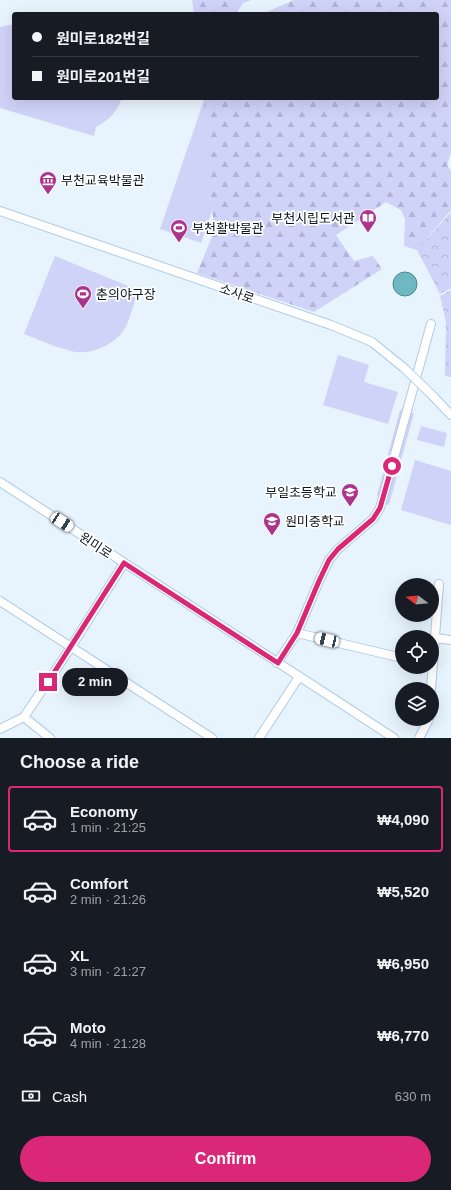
<!DOCTYPE html>
<html lang="en">
<head>
<meta charset="utf-8">
<style>
	body { margin:0; font-family:Arial,"Noto Sans KR",sans-serif; background:#242831; color:#f1f3f6; height:100vh; display:flex; flex-direction:column; font-size:15px; white-space:nowrap }
	* { box-sizing:border-box; margin:0 }
	p { font-size:13px; color:#9ea1a6 }
	.icon { flex:none; width:22px; height:22px; fill:none; stroke:currentColor; stroke-width:2; stroke-linecap:round; stroke-linejoin:round }
	.map { position:relative; height:738px; overflow:hidden }
	.side { display:flex; flex-direction:column; background:#171b24; flex:1 }
	.side>* { flex:none }
	.banner { position:absolute; left:12px; top:12px; width:427px; height:88px; border-radius:4px; box-shadow:0 4px 16px #0002; display:grid; align-content:center; height:88px; padding:0 20px; background:#171b24 }
	.needle { width:26px; rotate:286deg }
	.controls { position:absolute; left:395px; top:578px; display:grid; gap:8px }
	.controls a { display:grid; place-items:center; width:44px; height:44px; border-radius:50%; background:#171b24; box-shadow:0 4px 16px #0002; font-size:20px }
	.end { position:absolute; width:18px; height:18px; margin:-9px; border:5px solid #db2777; background:#fff; box-shadow:0 0 0 2px #fff }
	.from { border-radius:50% }
	.bubble { position:absolute; height:28px; border-radius:14px; background:#171b24; box-shadow:0 4px 16px #0002; font-size:13px; font-weight:700; line-height:28px; text-align:center }
	.car { position:absolute; width:12px; height:24px; margin:-12px -6px; border-radius:5px; box-shadow:0 0 3px 1px #0007; background:linear-gradient(#fff 24%,#345 0 40%,#fff 0 76%,#345 0 86%,#fff 0) }
	.banner b { display:flex; align-items:center; gap:14px; height:38px; font-size:15px }
	.banner b+b { border-top:1px solid #363941 }
	.banner i { width:10px; height:10px; background:#f1f3f6 }
	ul { padding:0; list-style:none }
	li { display:flex; align-items:center; gap:12px; height:66px; margin:0 8px 6px; padding:0 12px; border:2px solid transparent; border-radius:4px }
	li div { flex:1 }
	li b { display:block; font-size:15px }
	li em { font-style:normal; font-weight:700 }
	li.current { border-color:#db2777 }
	li>.icon { width:36px; height:36px; stroke-width:1.5 }
	h2 { padding:0 20px; font-size:18px; line-height:48px }
	.pay { display:flex; align-items:center; gap:10px; height:44px; padding:0 20px; font-size:15px }
	.pay p { margin-inline-start:auto }
	.action { display:flex; gap:8px; margin-top:auto; padding:8px 20px }
	.action a { flex:1; height:46px; border-radius:24px; background:#db2777; color:#fff; font-size:16px; font-weight:700; line-height:46px; text-align:center }
	.map>svg:first-child { display:block }
</style>
</head>
<body>
<div class="map">
<svg width="451" height="738" viewBox="0 0 451 738">
	<defs>
		<pattern id="forest-firs" width="22" height="20" patternUnits="userSpaceOnUse"><rect width="22" height="20" fill="#d0d3f8"/><path d="M5 1l3.5 6h-7zM16 11l3.5 6h-7z" fill="#b1b4d4"/></pattern>
		<pattern id="park-crowns" width="20" height="18" patternUnits="userSpaceOnUse"><rect width="20" height="18" fill="#d0d3f8"/><path d="M2 6a3 3 0 1 1 6 0M12 15a3 3 0 1 1 6 0" fill="none" stroke="#b1b4d4"/></pattern>
	</defs>
	<rect width="100%" height="100%" fill="#e7f3fd"/>
	<path fill="#d0d3f8" d="M 14,24 L 14,98 L 122,98 C 116,113 110,119 96,127 L 94,136 L 0,108 L 0,27 Z
		M 204,100 L 245,114 L 201,243 L 160,229 Z
		M 55,256 L 138,290 C 134,302 131,317 125,328 C 116,345 89,356 71,351 C 55,347 40,340 24,334 Z
		M 338,355 L 369,365 L 364,382 L 398,392 L 388,424 L 323,405 Z
		M 400,410 L 404,410 L 380,497 L 377,495 Z
		M 410,412 L 414,413 L 389,505 L 384,504 Z
		M 421,426 L 447,433 L 444,447 L 417,440 Z
		M 415,460 L 451,471 L 451,525 L 401,510 Z"/>
	<path fill="url(#forest-firs)" d="M 192,0 L 251,0 L 243,3 L 236,14 L 194,14 Z
		M 294,0 L 451,0 L 451,152 L 447,165 L 451,171 L 451,210 L 417,250 L 404,246 L 405,219 L 401,210 L 386,202 L 336,235 L 354,261 L 373,256 L 382,269 L 314,312 L 197,273 L 214,232 L 204,98 L 437,98 L 437,14 L 262,14 Z"/>
	<path fill="url(#park-crowns)" d="M 451,212 L 451,288 L 440,294 L 417,250 Z
		M 451,290 L 451,377 L 445,376 L 446,322 L 440,296 Z"/>
	<path fill="#6eb9c1" stroke="#508890" d="M393 284a12 12 0 1 1 24 0a12 12 0 1 1-24 0Z"/>
	<g fill="none" stroke-linecap="round" stroke-linejoin="round">
		<defs>
			<path id="minor" d="M 0,211 L 331,325 L 372,342 L 404,368
				M 431,394 L 451,415
				M 0,482 L 394,738
				M 0,601 L 212,738
				M 297,633 L 402,658
				M 435,638 L 451,640
				M 277,663 L 297,633 L 319,581 L 329,560 L 338,549 L 373,519 L 380,508 L 431,324
				M 431,689 L 439,584
				M 24,717 L 50,738
				M 0,729 L 24,717 L 71,647 L 124,563
				M 259,738 L 299,677
				M 419,738 L 429,719"/>
		</defs>
		<use href="#minor" stroke="#afcce3" stroke-width="10"/>
		<use href="#minor" stroke="#fff" stroke-width="8"/>
		<defs>
			<path id="minor-bridge" d="M 404,368 L 431,394"/>
		</defs>
		<use href="#minor-bridge" stroke="#afcce3" stroke-width="10" stroke-linecap="butt"/>
		<use href="#minor-bridge" stroke="#fff" stroke-width="8"/>
	</g>
	<g fill="none" stroke-linecap="round" stroke-linejoin="round">
		<path stroke="#db2777" stroke-width="5" d="M 48,682 L 124,563 L 278,663 L 297,633 L 319,581 L 329,560 L 338,549 L 373,519 L 380,508 L 392,466"/>
	</g>
	<defs>
		<symbol id="museum-pin" viewBox="-11 -11 22 30"><path d="M0 17L-7.5 6A9.5 9.5 0 1 1 7.5 6Z" fill="#ac358c" stroke="#fff"/><path d="M0-6L6-3V-2H-6V-3ZM-5-1h2V3h-2ZM-1-1h2V3h-2ZM3-1h2V3H3ZM-6 4H6V6H-6Z" fill="#fff"/></symbol>
		<symbol id="library-pin" viewBox="-11 -11 22 30"><path d="M0 17L-7.5 6A9.5 9.5 0 1 1 7.5 6Z" fill="#ac358c" stroke="#fff"/><path d="M-6-4Q-3-5.5-.7-3.5V5Q-3 3-6 4ZM6-4Q3-5.5 .7-3.5V5Q3 3 6 4Z" fill="#fff"/></symbol>
		<symbol id="stadium-pin" viewBox="-11 -11 22 30"><path d="M0 17L-7.5 6A9.5 9.5 0 1 1 7.5 6Z" fill="#ac358c" stroke="#fff"/><path d="M0-5a6.5 5 0 1 0 0 10a6.5 5 0 1 0 0-10ZM-3.5-1.8h7v3.6h-7Z" fill="#fff"/></symbol>
		<symbol id="school-pin" viewBox="-11 -11 22 30"><path d="M0 17L-7.5 6A9.5 9.5 0 1 1 7.5 6Z" fill="#ac358c" stroke="#fff"/><path d="M0-5L7-2L0 1L-7-2ZM-4 1L0 2.5L4 1V4Q0 6-4 4Z" fill="#fff"/></symbol>
	</defs>
	<g fill-rule="evenodd">
		<use href="#museum-pin" x="38" y="170" width="20" height="27"/>
		<use href="#library-pin" x="358" y="208" width="20" height="27"/>
		<use href="#stadium-pin" x="169" y="218" width="20" height="27"/>
		<use href="#stadium-pin" x="73" y="284" width="20" height="27"/>
		<use href="#school-pin" x="340" y="482" width="20" height="27"/>
		<use href="#school-pin" x="262" y="511" width="20" height="27"/>
	</g>
	<g text-anchor="middle" stroke-width="3.5" stroke-linejoin="round" paint-order="stroke">
		<g font-size="13" fill="#0b151d" stroke="#fff" text-anchor="start">
			<text x="61" y="185">부천교육박물관</text>
			<text x="355" y="223" text-anchor="end">부천시립도서관</text>
			<text x="192" y="233">부천활박물관</text>
			<text x="96" y="299">춘의야구장</text>
			<text x="337" y="497" text-anchor="end">부일초등학교</text>
			<text x="285" y="526">원미중학교</text>
		</g>
		<g font-size="13" fill="#0b151d" stroke="#fff">
			<text transform="translate(237 293) rotate(19)" y="5">소사로</text>
			<text transform="translate(96 545) rotate(33)" y="5">원미로</text>
		</g>
	</g>
</svg>
<div class="controls">
<a><svg class="needle" viewBox="-14 -14 28 28"><path d="M0-13l5 13h-10z" fill="#e53935"/><path d="M0 13l5-13h-10z" fill="#9ea1a6"/></svg></a>
<a><svg class="icon" aria-label="locate" viewBox="0 0 24 24"><circle cx="12" cy="12" r="6"/><path d="M12 2v4M12 18v4M2 12h4M18 12h4"/></svg></a>
<a><svg class="icon" aria-label="layers" viewBox="0 0 24 24"><path d="M12 4l9 5-9 5-9-5zM3 14l9 5 9-5"/></svg></a>
</div>
<i class="end from" style="left:392px;top:466px"></i>
<i class="end" style="left:48px;top:682px"></i>
<div class="bubble" style="left:62px;top:668px;width:66px">2 min</div>
<i class="car" style="left:62px;top:522px;rotate:123deg"></i>
<i class="car" style="left:327px;top:640px;rotate:283deg"></i>
<div class="banner">
<b><i class="from"></i>원미로182번길</b>
<b><i></i>원미로201번길</b>
</div>
</div>
<section class="side">
<h2>Choose a ride</h2>
<ul>
<li class="current"><svg class="icon" aria-label="car" viewBox="0 0 24 24"><path d="M5 17H2v-5l4-1 3-4h7l3 4 3 1v5h-3M9 17h6M6 11h13"/><circle cx="7" cy="17" r="2"/><circle cx="17" cy="17" r="2"/></svg><div><b>Economy</b><p>1 min · 21:25</p></div><em>₩4,090</em></li>
<li><svg class="icon" aria-label="car" viewBox="0 0 24 24"><path d="M5 17H2v-5l4-1 3-4h7l3 4 3 1v5h-3M9 17h6M6 11h13"/><circle cx="7" cy="17" r="2"/><circle cx="17" cy="17" r="2"/></svg><div><b>Comfort</b><p>2 min · 21:26</p></div><em>₩5,520</em></li>
<li><svg class="icon" aria-label="car" viewBox="0 0 24 24"><path d="M5 17H2v-5l4-1 3-4h7l3 4 3 1v5h-3M9 17h6M6 11h13"/><circle cx="7" cy="17" r="2"/><circle cx="17" cy="17" r="2"/></svg><div><b>XL</b><p>3 min · 21:27</p></div><em>₩6,950</em></li>
<li><svg class="icon" aria-label="car" viewBox="0 0 24 24"><path d="M5 17H2v-5l4-1 3-4h7l3 4 3 1v5h-3M9 17h6M6 11h13"/><circle cx="7" cy="17" r="2"/><circle cx="17" cy="17" r="2"/></svg><div><b>Moto</b><p>4 min · 21:28</p></div><em>₩6,770</em></li>
</ul>
<div class="pay"><svg class="icon" aria-label="cash" viewBox="0 0 24 24"><path d="M3 7h18v10H3z"/><circle cx="12" cy="12" r="2"/></svg>Cash<p>630 m</p></div>
<div class="action"><a>Confirm</a></div>
</section>
</body>
</html>
